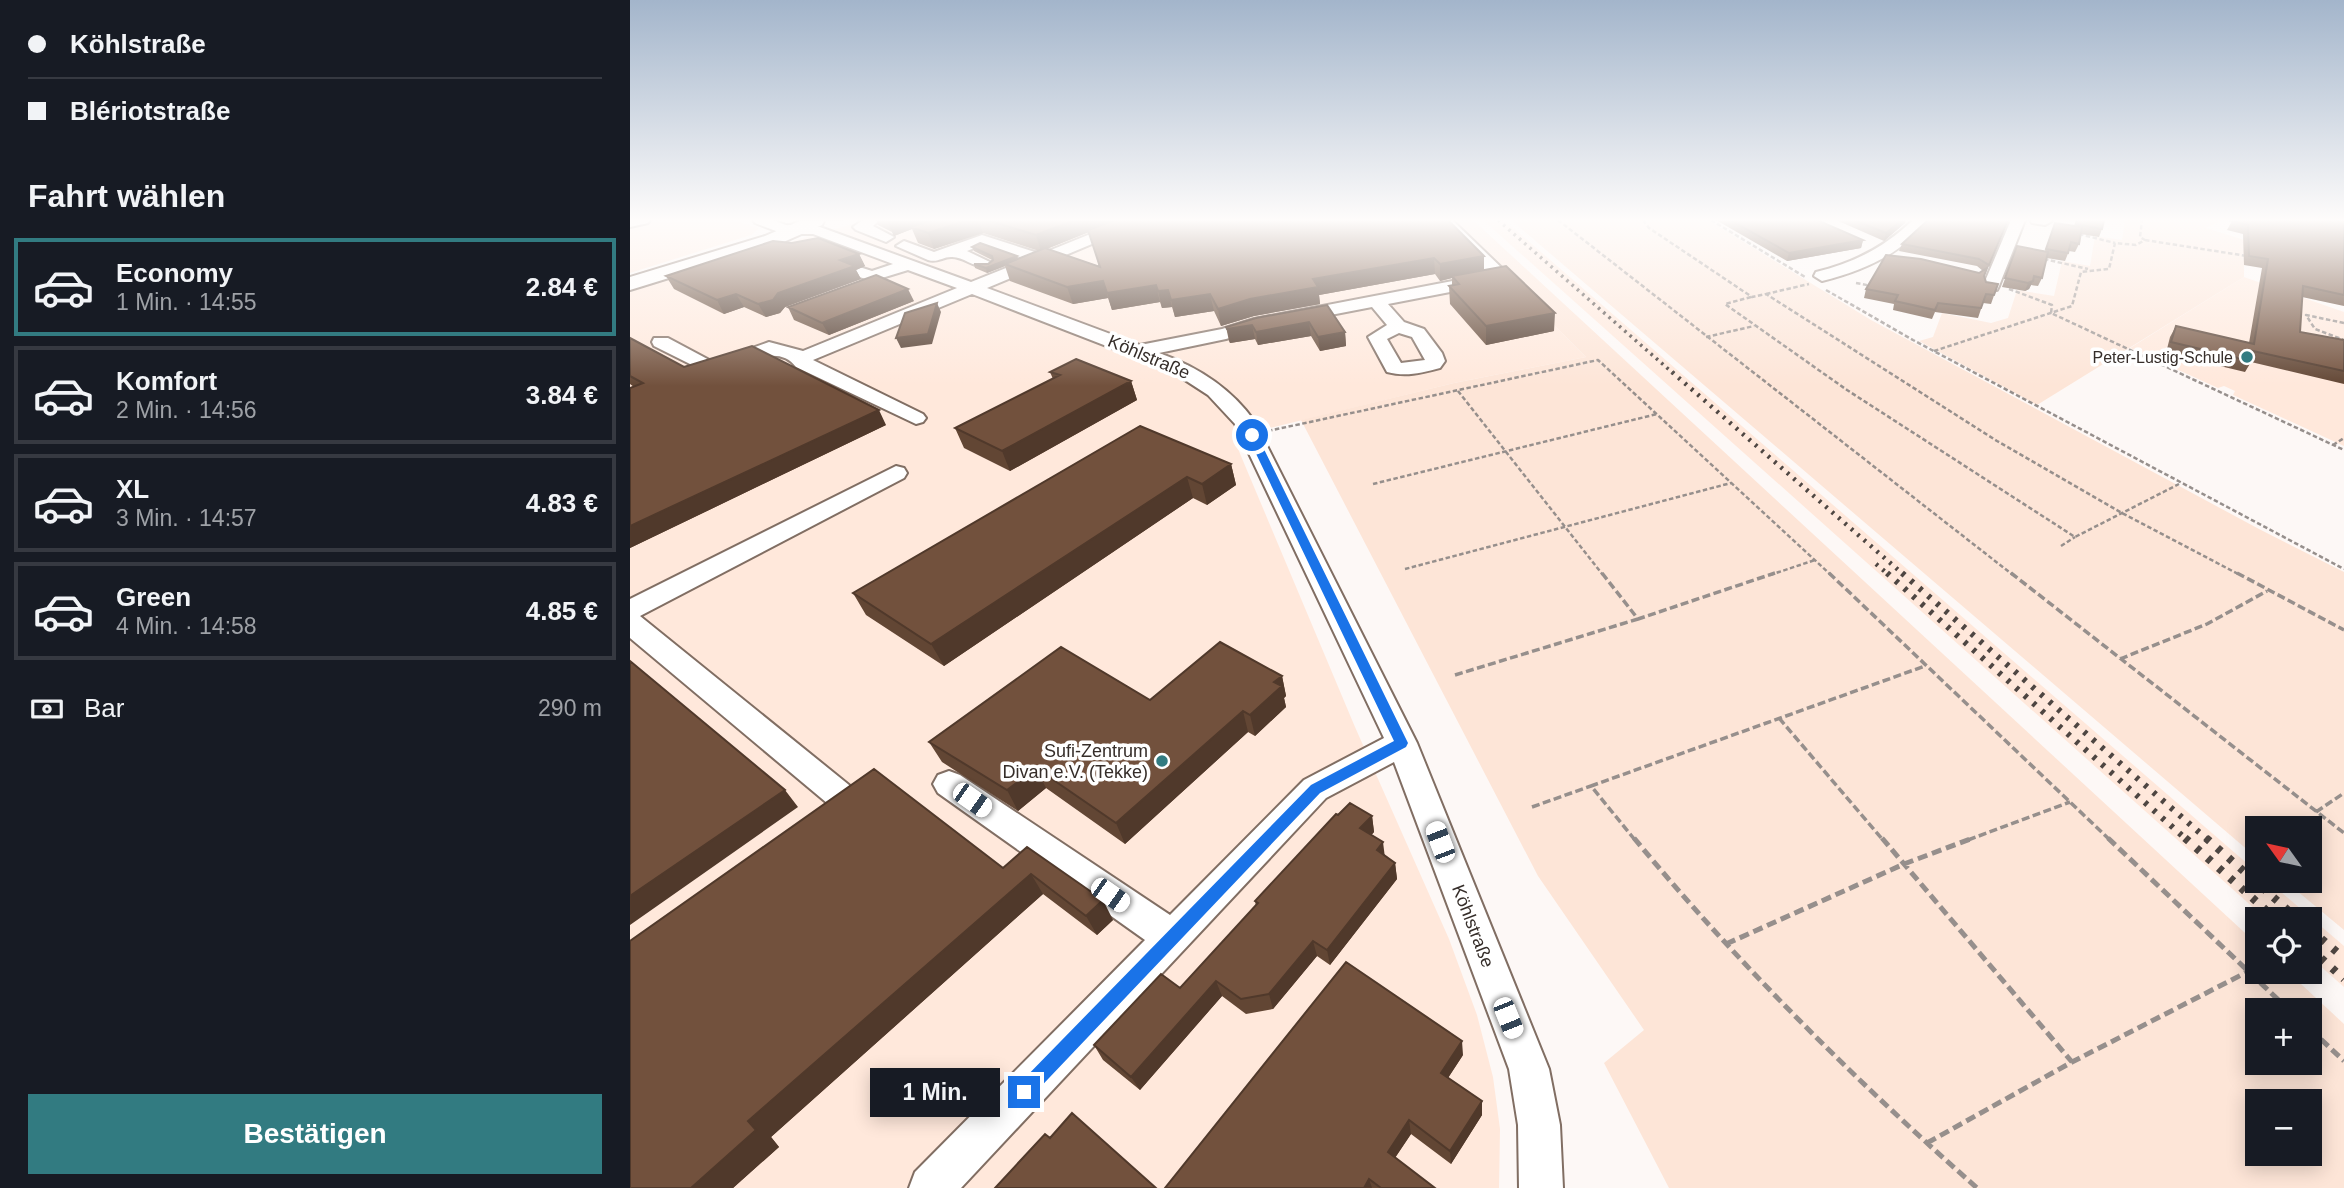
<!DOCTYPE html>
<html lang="de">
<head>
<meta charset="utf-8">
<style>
	body { margin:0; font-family:Arial,sans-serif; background:#242831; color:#f1f3f6; height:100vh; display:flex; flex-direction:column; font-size:26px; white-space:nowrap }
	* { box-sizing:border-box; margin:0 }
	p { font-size:23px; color:#9ea1a6 }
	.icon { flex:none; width:38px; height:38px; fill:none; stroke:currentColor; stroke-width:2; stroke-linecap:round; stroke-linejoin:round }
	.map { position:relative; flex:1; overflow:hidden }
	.details { display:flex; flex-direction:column; background:#171b24; width:630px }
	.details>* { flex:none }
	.top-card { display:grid; align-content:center; height:154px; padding:0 28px; background:#171b24 }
	.needle { width:46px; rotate:303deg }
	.tools { position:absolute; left:1615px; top:816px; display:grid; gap:14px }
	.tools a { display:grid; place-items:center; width:77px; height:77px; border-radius:0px; background:#171b24; box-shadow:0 4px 18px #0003; font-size:35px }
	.end { position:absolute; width:32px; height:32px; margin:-16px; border:9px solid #1a73e8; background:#fff; box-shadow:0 0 0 4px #fff }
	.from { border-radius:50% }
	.bubble { position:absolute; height:49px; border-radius:0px; background:#171b24; box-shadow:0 4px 18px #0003; font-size:23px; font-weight:700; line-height:49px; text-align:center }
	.car { position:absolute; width:21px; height:42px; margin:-21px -10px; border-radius:9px; box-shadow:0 0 5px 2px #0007; background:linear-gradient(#fff 24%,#345 0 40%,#fff 0 76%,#345 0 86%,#fff 0) }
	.top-card b { display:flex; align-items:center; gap:24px; height:66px; font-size:26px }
	.top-card b+b { border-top:2px solid #363941 }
	.top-card i { width:18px; height:18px; background:#f1f3f6 }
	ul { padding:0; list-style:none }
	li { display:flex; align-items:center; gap:21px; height:98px; margin:0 14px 10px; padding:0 14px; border:4px solid #363941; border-radius:0px }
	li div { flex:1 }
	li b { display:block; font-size:26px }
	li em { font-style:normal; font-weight:700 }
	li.on { border-color:#327b81 }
	li>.icon { width:63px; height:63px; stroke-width:1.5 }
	h2 { padding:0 28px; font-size:32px; line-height:84px }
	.pay { display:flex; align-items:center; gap:18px; height:77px; padding:0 28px; font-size:26px }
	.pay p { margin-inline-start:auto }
	.cta { display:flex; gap:14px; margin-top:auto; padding:14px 28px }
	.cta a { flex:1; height:80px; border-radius:0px; background:#327b81; color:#fff; font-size:28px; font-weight:700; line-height:80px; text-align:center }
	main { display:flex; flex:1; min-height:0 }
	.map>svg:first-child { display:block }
</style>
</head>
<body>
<main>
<section class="details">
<div class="top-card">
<b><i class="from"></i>Köhlstraße</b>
<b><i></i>Blériotstraße</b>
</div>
<h2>Fahrt wählen</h2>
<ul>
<li class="on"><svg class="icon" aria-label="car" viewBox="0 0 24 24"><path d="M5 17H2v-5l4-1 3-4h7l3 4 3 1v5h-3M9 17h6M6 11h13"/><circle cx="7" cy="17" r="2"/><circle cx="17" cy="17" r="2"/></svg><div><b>Economy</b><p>1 Min. · 14:55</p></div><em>2.84 €</em></li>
<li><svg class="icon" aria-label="car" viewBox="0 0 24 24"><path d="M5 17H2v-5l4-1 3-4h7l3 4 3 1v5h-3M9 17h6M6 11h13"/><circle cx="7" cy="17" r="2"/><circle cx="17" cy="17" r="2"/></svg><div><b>Komfort</b><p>2 Min. · 14:56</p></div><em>3.84 €</em></li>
<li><svg class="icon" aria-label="car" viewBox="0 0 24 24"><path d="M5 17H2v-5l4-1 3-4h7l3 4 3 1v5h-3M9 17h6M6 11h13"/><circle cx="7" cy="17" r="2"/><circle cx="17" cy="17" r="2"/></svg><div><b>XL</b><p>3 Min. · 14:57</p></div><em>4.83 €</em></li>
<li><svg class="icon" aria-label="car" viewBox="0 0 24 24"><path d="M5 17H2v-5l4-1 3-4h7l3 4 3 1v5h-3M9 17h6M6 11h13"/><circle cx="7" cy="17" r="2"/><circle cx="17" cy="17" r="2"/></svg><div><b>Green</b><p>4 Min. · 14:58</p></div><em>4.85 €</em></li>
</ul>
<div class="pay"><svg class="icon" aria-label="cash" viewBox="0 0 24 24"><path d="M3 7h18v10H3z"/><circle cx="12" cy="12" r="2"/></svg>Bar<p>290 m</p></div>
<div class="cta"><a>Bestätigen</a></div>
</section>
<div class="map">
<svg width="1714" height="1188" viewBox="0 0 1714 1188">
	<rect width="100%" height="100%" fill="#fdf8f6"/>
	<path fill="#ffe8db" d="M 20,220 L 103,220 L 128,228 L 127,230 L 121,235 L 0,273 L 0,224 Z
		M 237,220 L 820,220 L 956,357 L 824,383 L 603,437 L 725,727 L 819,939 L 847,1015 L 863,1077 L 870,1129 L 869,1188 L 0,1188 L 0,292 L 113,255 Z
		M 853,220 L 874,220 L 1627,872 L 1628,880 L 1637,880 L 1714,946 L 1714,987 L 1680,957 L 1680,919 L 1636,919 Z
		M 1614,277 L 1714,312 L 1714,446 L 1603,395 L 1605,391 L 1594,386 L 1588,388 L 1500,348 Z"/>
	<path fill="#fde5d7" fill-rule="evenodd" d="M 820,220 L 843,220 L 1627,944 L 1628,971 L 1657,971 L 1714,1024 L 1714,1188 L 1039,1188 L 974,1063 L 1014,1030 L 908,876 L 671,420 L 824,383 L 956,357 ZM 1628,1010 L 1680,1010 L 1680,1062 L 1628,1062 ZM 1628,1101 L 1680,1101 L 1680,1153 L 1628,1153 Z
		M 881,220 L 1078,220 L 1241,320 L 1629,529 L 1714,572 L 1714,930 L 1654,880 L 1680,880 L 1680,828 L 1628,828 L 1627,858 Z
		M 1495,220 L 1592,220 L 1576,228 L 1630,245 L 1614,257 L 1614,277 L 1407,405 L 1289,341 L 1303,337 L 1312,313 L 1361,323 L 1378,318 L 1387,290 L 1424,296 L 1432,261 L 1460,266 L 1465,236 L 1492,240 Z"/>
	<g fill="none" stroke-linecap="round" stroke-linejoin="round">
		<defs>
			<path id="minor" d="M 0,220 L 20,220 L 18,223 L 0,227 Z
				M 123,220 L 143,220 L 156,225 L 190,227 L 341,282 L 396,260 L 352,245 L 337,251 L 362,263 L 360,266 C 345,270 334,256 321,257 C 312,257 308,263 298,260 L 266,246 L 274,241 L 304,252 L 352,235 L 411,254 L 495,220 L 514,220 L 512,223 L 357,288 L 510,345 L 592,329 L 624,319 L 859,274 L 807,220 L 822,220 L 877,273 L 879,277 L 877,281 L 758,304 L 774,322 L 794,329 L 812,353 L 815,361 L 810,368 C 791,373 776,377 757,372 L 738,337 L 757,325 L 742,307 L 628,329 L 596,339 L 529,353 C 568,367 601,388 625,422 L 787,743 L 919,1069 L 930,1125 L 933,1188 L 889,1188 L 888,1125 L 879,1069 L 764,762 L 696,798 L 331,1188 L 279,1188 L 285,1172 L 515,940 L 308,793 L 303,784 L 308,775 L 319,771 L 330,775 L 540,915 L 674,780 L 754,738 L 605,424 L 578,395 L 541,371 L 342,294 L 183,360 L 293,414 L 296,418 L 293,422 L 286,424 L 166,367 C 146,340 107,369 82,375 L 24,346 L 22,342 L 24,338 L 38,338 L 83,362 L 139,342 L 173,351 L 327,288 L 278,270 L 242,281 L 217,273 L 215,270 L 223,265 L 242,271 L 263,264 L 183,234 L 154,234 L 125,223 ZM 769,333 L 782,337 L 795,360 L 771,363 L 757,339 Z
				M 233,220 L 250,220 L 243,226 L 264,237 L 256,242 L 226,230 L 223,227 Z
				M 1283,220 L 1298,220 C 1272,254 1233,271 1192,281 L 1184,276 L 1186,272 C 1224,263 1255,247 1283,220 Z
				M 1381,220 L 1395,220 L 1369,286 L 1367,290 L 1355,290 L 1353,286 Z
				M 1400,220 L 1422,220 L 1422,221 L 1415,225 L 1402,223 Z
				M 266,466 L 274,468 L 277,473 L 274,478 L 10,616 L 219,785 L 224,794 L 219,803 L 208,807 L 197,803 L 0,638 L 0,599 Z"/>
			<path id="major" d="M 172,220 L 194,221 L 192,225 L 149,244 L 0,290 L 0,277 L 135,236 Z"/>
		</defs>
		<use href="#minor" stroke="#816e63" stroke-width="4"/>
		<use href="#major" stroke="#816e63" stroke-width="4"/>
		<path stroke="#968f8c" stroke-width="2.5" stroke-dasharray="4.5 2.5" stroke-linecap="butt" d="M 928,220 L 1383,575
			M 1013,220 L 1019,228 L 1122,297 L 1136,294 L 1367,441 L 1492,513 L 1610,575
			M 1081,220 L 1175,277
			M 1449,234 L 1485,243
			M 1515,240 L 1617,256
			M 1414,259 L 1458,269
			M 1226,283 L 1242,286
			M 1379,289 L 1422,305 L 1421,313 L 1714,450
			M 1196,290 L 1283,340 L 1714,569
			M 1136,294 L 1179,284
			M 1121,297 L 1095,304 L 1217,390 L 1445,537 L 1549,484
			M 1714,323 L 1676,315 L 1685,329 L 1714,340
			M 1076,337 L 1124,326
			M 1304,351 L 1442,306 L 1451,272 L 1479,269 L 1485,243 L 1506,245 L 1515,240 L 1510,237 L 1512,220
			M 828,391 L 973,575
			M 638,431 L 968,360 L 1201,575
			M 1703,445 L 1714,438
			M 743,484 L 1027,414
			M 1431,546 L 1445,537
			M 775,569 L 1101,483
			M 1140,575 L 1185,560"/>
		<path stroke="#968f8c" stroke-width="3.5" stroke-dasharray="8 3.5" stroke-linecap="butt" d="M 972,573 L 1008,619 L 1145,573
			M 1199,573 L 1480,840
			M 1381,573 L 1714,833
			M 1607,573 L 1714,630
			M 1490,659 L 1577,624 L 1637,591
			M 825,675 L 1008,619
			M 1149,718 L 1253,840
			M 902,807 L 961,786
			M 1686,812 L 1714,793
			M 1005,840 L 961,786 L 1295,666
			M 1338,840 L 1440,802"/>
		<path stroke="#968f8c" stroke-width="5" stroke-dasharray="10 5" stroke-linecap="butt" d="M 1004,838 C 1109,965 1224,1079 1347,1188
			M 1252,838 L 1442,1062
			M 1478,838 L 1659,1010
			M 1096,944 L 1274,864 L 1343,838
			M 1680,1029 L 1714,1061
			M 1297,1143 L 1442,1062 L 1619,971"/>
		<use href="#minor" fill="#fff" fill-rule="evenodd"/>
		<use href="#major" fill="#fff" fill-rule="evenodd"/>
		<path stroke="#4e4642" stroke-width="2" d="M 169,220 L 213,220"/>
		<path stroke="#4e4642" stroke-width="3.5" stroke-dasharray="2.5 4.5" stroke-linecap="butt" d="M 868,220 L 1044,374"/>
		<path stroke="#4e4642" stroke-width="4.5" stroke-dasharray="2.5 6" stroke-linecap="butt" d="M 1042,372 L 1274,575
			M 1246,564 L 1259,575"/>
		<path stroke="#4e4642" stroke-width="6" stroke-dasharray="3.5 8" stroke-linecap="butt" d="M 1257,573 L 1557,840
			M 1272,573 L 1578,840"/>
		<path stroke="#4e4642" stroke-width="8" stroke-dasharray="5 10" stroke-linecap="butt" d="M 1555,838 L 1646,919
			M 1576,838 L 1668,919
			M 1680,929 L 1714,958
			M 1680,948 L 1714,979"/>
	</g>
	<path fill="#624634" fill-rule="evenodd" d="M 246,220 L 818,220 L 854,256 L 854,270 L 924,331 L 856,345 L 820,304 L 819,286 L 822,285 L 822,278 L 810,281 L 805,274 L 689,295 L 690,304 L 624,316 L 591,326 L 584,311 L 545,317 L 542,307 L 532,308 L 530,302 L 482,310 L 478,298 L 443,304 L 380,281 L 375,266 L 357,273 L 345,268 L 344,264 L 358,264 L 362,260 L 344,251 L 342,247 L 387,256 L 388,259 L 409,251 L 353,233 L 304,249 L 288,243 L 282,229 L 264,236 L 262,232 L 248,225 ZM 459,232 L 469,266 L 417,249 Z
		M 1086,220 L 1187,220 L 1233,240 L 1231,248 L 1157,261 Z
		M 1206,220 L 1276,220 L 1275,223 L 1254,241 Z
		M 1378,220 L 1354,277 L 1356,282 L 1368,284 L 1361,304 L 1353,303 L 1348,318 L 1305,312 L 1302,319 L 1263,310 L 1264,304 L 1234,298 L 1236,289 L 1349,273 L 1353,271 L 1347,266 L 1269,251 L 1272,244 Z
		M 1446,220 L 1474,220 L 1472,229 L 1469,237 L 1451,234 L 1449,244 L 1445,252 L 1439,251 L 1435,261 L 1417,258 L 1412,278 L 1408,286 L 1401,285 L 1399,289 L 1395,291 L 1372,287 L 1387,246 L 1415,251 L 1425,223 L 1444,226 Z
		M 1714,220 L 1714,306 L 1672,297 L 1670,332 L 1714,340 L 1714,384 L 1621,362 L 1615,372 L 1536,353 L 1540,337 L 1546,326 L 1619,343 L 1632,268 L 1614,265 L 1613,234 L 1597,230 L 1602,221 Z
		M 229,254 L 235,266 L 226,270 L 231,279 L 155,307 L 150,313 L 136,317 L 114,307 L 94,314 L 44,289 L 36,276 Z
		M 284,301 L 199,335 L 164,320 L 158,307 Z
		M 697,305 L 715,332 L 716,346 L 690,351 L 681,336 L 628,345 L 625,339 L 600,343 L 599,341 L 596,327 Z
		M 0,338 L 54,367 L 256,425 L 0,548 L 0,388 L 4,387 L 0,384 Z
		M 420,372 L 501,381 L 507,400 L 380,471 L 334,448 L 325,428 L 423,379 Z
		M 510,426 L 601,464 L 606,485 L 577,505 L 563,498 L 314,666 L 236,615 L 223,593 Z
		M 652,676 L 656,696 L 654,698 L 656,707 L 625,736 L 618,732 L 495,844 L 416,788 L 388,811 L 312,762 L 299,742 Z
		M 708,815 L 742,816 L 744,832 L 741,835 L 755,856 L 765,863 L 767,879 L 700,965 L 687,956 L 643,1009 L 616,1014 L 592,996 L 510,1090 L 473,1060 L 464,1045 L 550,988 L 626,906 L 625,901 Z
		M 397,847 L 483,920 L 467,935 L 413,894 L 141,1137 L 149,1147 L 103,1188 L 0,1188 Z
		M 833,1055 L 818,1078 L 852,1101 L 852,1115 L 821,1164 L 781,1134 L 765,1158 L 805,1188 L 535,1188 Z"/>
	<path fill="#50392b" d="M 257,220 L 310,220 L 281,227 L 282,229 L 264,236 Z
		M 338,220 L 348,220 L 353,233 L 304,249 L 298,233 Z
		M 445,220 L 489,220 L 411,251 L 406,235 Z
		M 1272,220 L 1276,220 L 1275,223 L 1254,241 L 1256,233 Z
		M 1233,240 L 1231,248 L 1157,261 L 1159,253 Z
		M 229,254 L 235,266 L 226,270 L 231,279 L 155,307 L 150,313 L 136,317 L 128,304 L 210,260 Z
		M 387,256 L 388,260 L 375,264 L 375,266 L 357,273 L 356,268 Z
		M 854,256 L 854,272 L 822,276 L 822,278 L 810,281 L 810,264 Z
		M 804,258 L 805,274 L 689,295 L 690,304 L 624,316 L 591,326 L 588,309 L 683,279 Z
		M 473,281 L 478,298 L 443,304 L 437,287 Z
		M 1403,281 L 1399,289 L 1395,291 L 1398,283 Z
		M 526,285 L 530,302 L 482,310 L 477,293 Z
		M 278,289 L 284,301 L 199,335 L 192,323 Z
		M 538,290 L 542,307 L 532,308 L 528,291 Z
		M 106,294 L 114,307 L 94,314 L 87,300 Z
		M 580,294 L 584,311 L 545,317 L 541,300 Z
		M 307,303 L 311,312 L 302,344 L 271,348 L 266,338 Z
		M 925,313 L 924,331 L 856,345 L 856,326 Z
		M 679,322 L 681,336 L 628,345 L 626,332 Z
		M 622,325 L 625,339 L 600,343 L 597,329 Z
		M 715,332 L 716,346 L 690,351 L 688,337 Z
		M 501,381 L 507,400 L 380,471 L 372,451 Z
		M 249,410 L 256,425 L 0,548 L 0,526 Z
		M 601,464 L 606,485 L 577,505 L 572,484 Z
		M 557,477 L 563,498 L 314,666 L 301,644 Z
		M 652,676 L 656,696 L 654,698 L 656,707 L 625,736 L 620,715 L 644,682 Z
		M 613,711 L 618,732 L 495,844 L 486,823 Z
		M 406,768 L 416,788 L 388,811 L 377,790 Z
		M 155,790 L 168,807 L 0,925 L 0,896 Z
		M 742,816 L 744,832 L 733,845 L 730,828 Z
		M 753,842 L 755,858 L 747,850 Z
		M 765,863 L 767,879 L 700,965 L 697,950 Z
		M 401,874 L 413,894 L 141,1137 L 149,1147 L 103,1188 L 61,1188 L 118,1121 Z
		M 473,900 L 483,920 L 467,935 L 456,916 Z
		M 683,941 L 687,956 L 643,1009 L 639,994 Z
		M 586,981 L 592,996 L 510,1090 L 501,1077 Z
		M 832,1041 L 833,1055 L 812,1087 L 811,1073 Z
		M 852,1101 L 852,1115 L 821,1164 L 820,1151 Z
		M 779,1120 L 781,1134 L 760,1165 L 758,1152 Z
		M 739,1179 L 742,1188 L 734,1188 Z"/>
	<path fill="#72513d" stroke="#50392b" stroke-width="2" d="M 302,220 L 338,220 L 298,233 L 281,227 Z
		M 357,220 L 445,220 L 406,235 Z
		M 485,220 L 818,220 L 854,256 L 810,264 L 804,258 L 683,279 L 688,287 L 620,299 L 588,309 L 580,294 L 541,300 L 538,290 L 528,291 L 526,285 L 477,293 L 473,281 L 437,287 L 375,264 L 415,248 L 470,267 L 458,230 Z
		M 1100,220 L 1187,220 L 1233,240 L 1159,253 Z
		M 1224,220 L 1272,220 L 1256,233 Z
		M 1298,220 L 1378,220 L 1359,265 L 1349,259 L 1272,244 Z
		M 1447,220 L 1474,220 L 1472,229 L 1446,224 Z
		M 1604,220 L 1714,220 L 1714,295 L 1673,286 L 1670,332 L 1714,340 L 1714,371 L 1623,351 L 1621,361 L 1541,342 L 1546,326 L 1624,344 L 1638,259 L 1619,256 L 1618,225 L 1602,221 Z
		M 1425,223 L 1452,227 L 1449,244 L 1441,242 L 1438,253 L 1416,249 Z
		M 188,238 L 229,254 L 210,260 L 225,266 L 148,293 L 143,300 L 128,304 L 106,294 L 87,300 L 36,276 L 143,241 L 162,243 Z
		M 350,243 L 387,256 L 356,268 L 344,264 L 358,264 L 363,260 L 362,256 L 342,247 Z
		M 1387,246 L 1418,252 L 1412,278 L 1404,276 L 1403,281 L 1398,283 L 1375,278 Z
		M 1256,255 L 1291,259 L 1349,273 L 1357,268 L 1354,276 L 1356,282 L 1368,284 L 1364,295 L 1356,294 L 1351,308 L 1308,303 L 1305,310 L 1265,301 L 1268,295 L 1236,289 Z
		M 876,266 L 925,313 L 856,326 L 819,286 L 829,284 L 822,276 Z
		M 246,275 L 278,289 L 192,323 L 158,307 Z
		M 307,303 L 298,334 L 266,338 L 275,313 Z
		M 697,305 L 715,332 L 688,337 L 679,322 L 626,332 L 622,325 L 597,329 L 596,327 L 626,318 Z
		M 0,338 L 54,367 L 122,346 L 249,410 L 0,526 L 0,388 L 13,383 L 0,376 Z
		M 446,359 L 501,381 L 372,451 L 325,428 L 430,375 L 420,372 Z
		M 510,426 L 601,464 L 572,484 L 557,477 L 301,644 L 223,593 Z
		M 590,642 L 652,676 L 644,682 L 652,686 L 620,715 L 613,711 L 486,823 L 406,768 L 377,790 L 299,742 L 431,647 L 520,700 Z
		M 0,661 L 155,790 L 0,896 Z
		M 244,769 L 373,868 L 397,847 L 473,900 L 456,916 L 401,874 L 118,1121 L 126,1130 L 61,1188 L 0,1188 L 0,941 Z
		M 720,803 L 742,816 L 730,828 L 753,842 L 747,850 L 765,863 L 697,950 L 683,941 L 639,994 L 611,999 L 586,981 L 501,1077 L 464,1045 L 531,974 L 550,988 L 628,903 L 625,901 L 706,814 L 708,815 Z
		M 716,962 L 832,1041 L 811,1073 L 852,1101 L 820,1151 L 779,1120 L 758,1152 L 805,1188 L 751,1188 L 739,1179 L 734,1188 L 535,1188 Z
		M 442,1113 L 526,1188 L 365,1188 L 415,1134 L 420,1138 Z"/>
	<linearGradient id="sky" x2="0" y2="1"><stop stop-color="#a3b5cb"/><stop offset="0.57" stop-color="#fefcfb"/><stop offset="1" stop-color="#fefcfb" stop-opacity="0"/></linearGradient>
	<rect width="1714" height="386" fill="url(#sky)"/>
	<path fill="#1a73e8" d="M 622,432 L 627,435 L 778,743 L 776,747 L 690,793 L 400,1098 L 394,1101 L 388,1098 L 385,1092 L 388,1085 L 681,785 L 764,741 L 617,435 Z"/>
	<g fill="#327b81" stroke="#fff" stroke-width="2.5">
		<circle cx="1617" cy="357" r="7"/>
		<circle cx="532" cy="761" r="7"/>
	</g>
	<g text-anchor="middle" stroke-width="7" stroke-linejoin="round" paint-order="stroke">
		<g font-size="16" fill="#352d29" stroke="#fff" text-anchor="end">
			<text x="1603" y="363">Peter-Lustig-Schule</text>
		</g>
		<g font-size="18" fill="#352d29" stroke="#fff">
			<text transform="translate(519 357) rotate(23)" y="6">Köhlstraße</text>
			<text transform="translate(843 926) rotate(69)" y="6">Köhlstraße</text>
		</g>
		<g font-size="18" fill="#352d29" stroke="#fff" text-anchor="end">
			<text x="518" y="757">Sufi-Zentrum<tspan x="518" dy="21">Divan e.V. (Tekke)</tspan></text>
		</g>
	</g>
</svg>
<div class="tools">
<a><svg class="needle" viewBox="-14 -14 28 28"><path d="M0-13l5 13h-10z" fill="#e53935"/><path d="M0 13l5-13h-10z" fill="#9ea1a6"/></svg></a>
<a><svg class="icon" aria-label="locate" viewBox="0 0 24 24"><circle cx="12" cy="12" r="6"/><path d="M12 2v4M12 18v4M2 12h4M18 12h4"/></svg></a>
<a>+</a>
<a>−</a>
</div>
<i class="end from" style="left:622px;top:435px"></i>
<i class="end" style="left:394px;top:1092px"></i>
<div class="bubble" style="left:240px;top:1068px;width:130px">1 Min.</div>
<i class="car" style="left:342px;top:800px;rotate:125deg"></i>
<i class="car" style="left:810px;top:842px;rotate:339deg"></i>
<i class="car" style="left:480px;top:895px;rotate:125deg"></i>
<i class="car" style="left:878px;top:1018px;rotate:158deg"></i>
</div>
</main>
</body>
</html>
